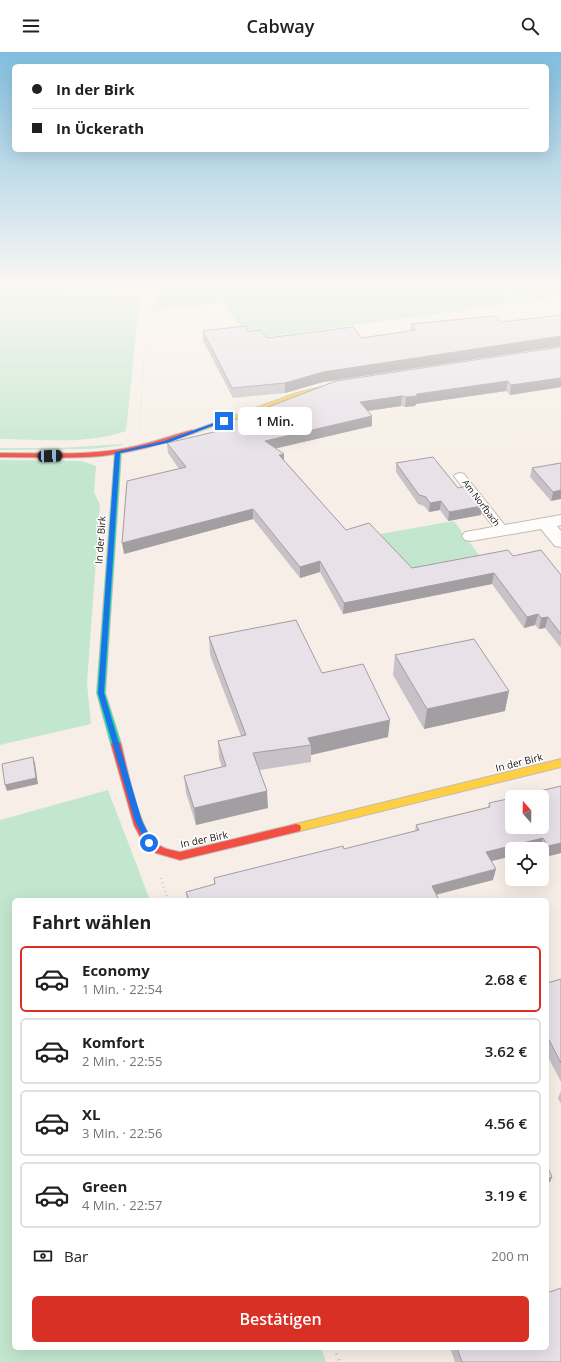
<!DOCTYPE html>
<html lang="de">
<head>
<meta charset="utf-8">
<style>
	body { margin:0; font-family:"Open Sans",sans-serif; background:#f2f2f2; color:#202124; height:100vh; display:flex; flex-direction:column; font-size:15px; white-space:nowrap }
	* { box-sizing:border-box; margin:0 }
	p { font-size:13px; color:#757577 }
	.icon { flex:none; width:22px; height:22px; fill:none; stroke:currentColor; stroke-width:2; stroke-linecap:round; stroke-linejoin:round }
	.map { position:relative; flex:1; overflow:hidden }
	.sheet { position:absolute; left:12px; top:846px; width:537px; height:452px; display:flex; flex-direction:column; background:#fff; border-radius:6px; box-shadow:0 4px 16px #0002 }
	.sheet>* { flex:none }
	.hud { position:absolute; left:12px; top:12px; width:537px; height:88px; border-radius:6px; box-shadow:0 4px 16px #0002; display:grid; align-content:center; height:88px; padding:0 20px; background:#fff }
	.needle { width:26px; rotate:340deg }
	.controls { position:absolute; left:505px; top:738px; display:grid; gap:8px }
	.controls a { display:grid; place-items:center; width:44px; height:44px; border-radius:6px; background:#fff; box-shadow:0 4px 16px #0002; font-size:20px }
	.end { position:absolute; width:18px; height:18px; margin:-9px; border:5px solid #1a73e8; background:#fff; box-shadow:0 0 0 2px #fff }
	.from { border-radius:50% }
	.bubble { position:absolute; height:28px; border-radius:6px; background:#fff; box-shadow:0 4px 16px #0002; font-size:13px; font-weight:600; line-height:28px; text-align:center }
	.car { position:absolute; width:12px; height:24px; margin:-12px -6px; border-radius:5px; box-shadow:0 0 3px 1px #0007; background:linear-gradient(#222 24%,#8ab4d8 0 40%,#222 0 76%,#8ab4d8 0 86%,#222 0) }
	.hud b { display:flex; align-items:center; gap:14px; height:38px; font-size:15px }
	.hud b+b { border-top:1px solid #e0e0e0 }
	.hud i { width:10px; height:10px; background:#202124 }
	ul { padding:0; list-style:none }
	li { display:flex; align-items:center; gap:12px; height:66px; margin:0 8px 6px; padding:0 12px; border:2px solid #e0e0e0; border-radius:6px }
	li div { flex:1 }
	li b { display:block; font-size:15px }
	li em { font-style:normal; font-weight:600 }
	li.active { border-color:#d93025 }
	li>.icon { width:36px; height:36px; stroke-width:1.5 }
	h2 { padding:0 20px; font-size:18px; line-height:48px }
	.pay { display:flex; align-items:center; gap:10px; height:44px; padding:0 20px; font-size:15px }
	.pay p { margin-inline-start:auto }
	.button { display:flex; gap:8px; margin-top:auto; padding:8px 20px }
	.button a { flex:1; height:46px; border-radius:6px; background:#d93025; color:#fff; font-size:16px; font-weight:600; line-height:46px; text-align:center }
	header { display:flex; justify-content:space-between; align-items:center; height:52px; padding:0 20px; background:#fff; font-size:18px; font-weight:600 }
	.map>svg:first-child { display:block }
</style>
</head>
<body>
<header><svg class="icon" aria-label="menu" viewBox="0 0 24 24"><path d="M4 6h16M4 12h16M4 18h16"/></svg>Cabway<svg class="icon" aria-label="search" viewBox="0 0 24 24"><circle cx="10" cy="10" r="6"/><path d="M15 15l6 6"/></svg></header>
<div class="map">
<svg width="561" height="1310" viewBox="0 0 561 1310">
	<rect width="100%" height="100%" fill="#f7efe7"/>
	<path fill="#c3e7ce" d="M 0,233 L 26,233 L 140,243 L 126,379 C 87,393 41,387 0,387 Z
		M 155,233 L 561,233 L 561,245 L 250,287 L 223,251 L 153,259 Z
		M 121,392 L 125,393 L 91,397 L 0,398 L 0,396 L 60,396 Z
		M 0,408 L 82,409 L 96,414 L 94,440 L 100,453 L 87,631 L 91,672 L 0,693 Z
		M 454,469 L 484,510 L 418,524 L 380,482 Z
		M 108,738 L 150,848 L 14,848 L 14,1296 L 321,1296 L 326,1310 L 0,1310 L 0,768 Z"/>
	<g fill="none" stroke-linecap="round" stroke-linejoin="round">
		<defs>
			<path id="lane" d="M 460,421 L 464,422 L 507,476 L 509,479 L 507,482 L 499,482 L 454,424 L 456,422 Z"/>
			<path id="street" d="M 561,463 L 561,473 L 557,474 L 561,479 L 561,495 L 555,494 L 541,477 L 471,489 L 465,488 L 462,484 L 465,480 L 471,479 Z"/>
			<path id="fast" d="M 118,398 L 121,400 L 105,641 L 121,692 L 119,694 L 113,694 L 111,692 L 97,641 L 115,400 Z"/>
			<path id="slow" d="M 342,330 L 345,332 L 344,333 L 301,343 L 194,381 L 189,380 L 297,341 Z
				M 561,707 L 561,715 L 296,780 L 292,779 L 291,776 L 292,773 L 296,772 Z"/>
			<path id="jam" d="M 192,378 L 195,380 L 194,381 C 164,392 134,400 102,404 C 68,407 34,405 0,405 L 0,401 C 42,401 85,404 127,396 C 149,392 170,384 192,378 Z
				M 116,689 L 119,690 L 121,692 C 127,715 138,775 155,790 C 162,797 171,798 180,800 L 296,772 L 300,773 L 301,776 L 300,779 L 296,780 L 180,808 L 156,801 L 145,794 L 134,773 L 111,692 L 113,690 Z"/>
		</defs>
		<use href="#lane" stroke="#c2bbb5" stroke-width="2"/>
		<use href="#street" stroke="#c2bbb5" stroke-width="2"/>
		<use href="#fast" stroke="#c2bbb5" stroke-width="2"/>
		<use href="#slow" stroke="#c2bbb5" stroke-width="2"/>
		<use href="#jam" stroke="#c2bbb5" stroke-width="2"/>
		<path stroke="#d3d1ce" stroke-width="1.5" stroke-dasharray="0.5 2" stroke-linecap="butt" d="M 139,376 L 149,233"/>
		<path stroke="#d3d1ce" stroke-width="3" stroke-dasharray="1 3.5" stroke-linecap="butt" d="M 161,826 L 168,848"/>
		<path stroke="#d3d1ce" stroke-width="3.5" stroke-dasharray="1.5 4.5" stroke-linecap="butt" d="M 334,1296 L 340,1310"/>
		<use href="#lane" fill="#fefdfb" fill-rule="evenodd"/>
		<use href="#street" fill="#fefdfb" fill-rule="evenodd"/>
		<use href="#fast" fill="#16e098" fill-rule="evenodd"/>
		<use href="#slow" fill="#ffcf43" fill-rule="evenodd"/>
		<use href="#jam" fill="#f24e42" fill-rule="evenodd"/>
	</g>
	<path fill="#c8c2c8" d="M 561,263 L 561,294 L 323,330 L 285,341 L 233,346 L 203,289 L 203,279 L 248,280 L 267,286 L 361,286 L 410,279 L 411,272 L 501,270 Z
		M 561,295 L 561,335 L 510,343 L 506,339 L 416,352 L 415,354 L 405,355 L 401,354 L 368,359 L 372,364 L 372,374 L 276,396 L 284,408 L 346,478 L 412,516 L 513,504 L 561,523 L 561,596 L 545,576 L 539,577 L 535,573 L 524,576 L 492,532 L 343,562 L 320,520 L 300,526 L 253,467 L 124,502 L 179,417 L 168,401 L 167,391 L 221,378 L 221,373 Z
		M 396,411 L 458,436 L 482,454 L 481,463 L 448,469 L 440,458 L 429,460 L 424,454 L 418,452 L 396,420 Z
		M 561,411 L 551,449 L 530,425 L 532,416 Z
		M 209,585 L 322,621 L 388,685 L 311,703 L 311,710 L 260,718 L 268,756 L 196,773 L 186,741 L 184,724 L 222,715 L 219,707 L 218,689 L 241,684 L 210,603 Z
		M 395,603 L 505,659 L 424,677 L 393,623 Z
		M 489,751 L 542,775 L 561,801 L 545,805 L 542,800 L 542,797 L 512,797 L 512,804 L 491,809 L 493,828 L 436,843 L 439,848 L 187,848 L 186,840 L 214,832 L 214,826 L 344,797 L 415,779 L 416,773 L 488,755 Z
		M 561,927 L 561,1030 L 547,1003 L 547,931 Z
		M 561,1039 L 561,1052 L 558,1046 Z
		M 450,1296 L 547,1296 L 561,1310 L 455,1310 Z"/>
	<path fill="#a29ea2" d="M 561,284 L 561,294 L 323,330 L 285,341 L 285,331 L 323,320 Z
		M 561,326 L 561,335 L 510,343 L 511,333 Z
		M 508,329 L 506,339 L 416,352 L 415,354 L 405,355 L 406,345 L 417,342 Z
		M 402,344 L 401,354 L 360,360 L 360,350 Z
		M 372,364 L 372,374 L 265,399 L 265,389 Z
		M 284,402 L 284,412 L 279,403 Z
		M 561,438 L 561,447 L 551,449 L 553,440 Z
		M 441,449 L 440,458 L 429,460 L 430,451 Z
		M 482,454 L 481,463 L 448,469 L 449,460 Z
		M 253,457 L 253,467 L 124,502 L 122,491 Z
		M 320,509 L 320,520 L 300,526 L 300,515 Z
		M 494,521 L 492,532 L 343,562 L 344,551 Z
		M 538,562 L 535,573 L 524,576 L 527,565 Z
		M 548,565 L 545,576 L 539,577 L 541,566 Z
		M 509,639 L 505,659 L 424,677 L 427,657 Z
		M 390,668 L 388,685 L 311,703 L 311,693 L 308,686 Z
		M 33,705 L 35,711 L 38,732 L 7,739 L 5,733 Z
		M 267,739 L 268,756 L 196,773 L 194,756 Z
		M 543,786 L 540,797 L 512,797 L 512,804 L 484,811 L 486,800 Z
		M 561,791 L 561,801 L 545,805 L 548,794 Z
		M 496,817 L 493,828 L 430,844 L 432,834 Z
		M 552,1125 L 550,1130 L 547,1131 L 547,1127 Z"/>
	<path fill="#e8e1e8" stroke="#a29ea2" d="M 561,263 L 561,284 L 323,320 L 285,331 L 232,336 L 203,279 L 245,274 L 248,280 L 260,278 L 267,286 L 353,275 L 361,286 L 416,278 L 411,272 L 494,264 L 501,270 Z
		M 561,295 L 561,326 L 511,333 L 508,329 L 417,342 L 416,344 L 406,345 L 402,344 L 360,350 L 372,364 L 265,389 L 284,402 L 279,403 L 346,478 L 369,471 L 412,516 L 508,498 L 513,504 L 541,498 L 561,523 L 561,582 L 548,565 L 541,566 L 538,562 L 527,565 L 494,521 L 344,551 L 320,509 L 300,515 L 253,457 L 122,491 L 127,429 L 186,415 L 167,391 L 227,377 L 221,373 L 336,329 Z
		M 433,405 L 458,436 L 467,434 L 482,454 L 449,460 L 441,449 L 430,451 L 426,445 L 419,443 L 396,411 Z
		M 561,411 L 561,438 L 553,440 L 532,416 Z
		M 296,568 L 322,621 L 363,612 L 390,668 L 308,686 L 311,693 L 253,701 L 267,739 L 194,756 L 184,724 L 226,714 L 218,689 L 246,683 L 209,585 Z
		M 474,587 L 509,639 L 427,657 L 395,603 Z
		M 33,705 L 36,726 L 5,733 L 2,712 Z
		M 561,734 L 561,791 L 548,794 L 543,786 L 486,800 L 496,817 L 432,834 L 439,848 L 189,848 L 186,840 L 215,832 L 214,826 L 343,794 L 344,797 L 419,778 L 416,773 L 490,755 L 489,751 L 512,746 L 512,775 L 542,775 L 542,745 L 515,745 Z
		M 561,927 L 561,1011 L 547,984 L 547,931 Z
		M 547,1114 L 552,1125 L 547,1127 Z
		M 561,1236 L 561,1310 L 462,1310 L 457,1296 L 547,1296 L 547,1241 Z"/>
	<linearGradient id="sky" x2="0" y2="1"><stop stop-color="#81bede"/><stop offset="0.56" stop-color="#fbf8f4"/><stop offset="1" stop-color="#fbf8f4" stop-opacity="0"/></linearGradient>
	<rect width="561" height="417" fill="url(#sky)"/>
	<path fill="#1a73e8" d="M 222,368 L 226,369 L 167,391 L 120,401 L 104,641 L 142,769 L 153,791 L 149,794 L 147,793 L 135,769 L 98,641 L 115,400 L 164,389 Z"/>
	<g text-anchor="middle" stroke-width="3" stroke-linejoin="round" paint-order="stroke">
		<g font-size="9" fill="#17130d" stroke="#fff">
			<text transform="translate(481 451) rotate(53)" y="3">Am Norfbach</text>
		</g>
		<g font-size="10" fill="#17130d" stroke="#fff">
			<text transform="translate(100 488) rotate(-86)" y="4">In der Birk</text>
			<text transform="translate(519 710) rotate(-14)" y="4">In der Birk</text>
			<text transform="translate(204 787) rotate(-12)" y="4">In der Birk</text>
		</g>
	</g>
</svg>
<div class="controls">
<a><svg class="needle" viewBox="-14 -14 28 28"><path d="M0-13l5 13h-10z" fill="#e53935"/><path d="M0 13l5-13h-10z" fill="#757577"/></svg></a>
<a><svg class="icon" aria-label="locate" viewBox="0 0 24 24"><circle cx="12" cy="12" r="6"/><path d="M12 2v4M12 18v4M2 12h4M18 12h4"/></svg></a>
</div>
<i class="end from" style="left:149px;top:791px"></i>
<i class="end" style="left:224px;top:369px"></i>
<div class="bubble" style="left:238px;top:355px;width:74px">1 Min.</div>
<i class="car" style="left:50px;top:404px;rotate:88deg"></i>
<div class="hud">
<b><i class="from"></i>In der Birk</b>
<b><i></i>In Ückerath</b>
</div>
<section class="sheet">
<h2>Fahrt wählen</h2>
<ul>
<li class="active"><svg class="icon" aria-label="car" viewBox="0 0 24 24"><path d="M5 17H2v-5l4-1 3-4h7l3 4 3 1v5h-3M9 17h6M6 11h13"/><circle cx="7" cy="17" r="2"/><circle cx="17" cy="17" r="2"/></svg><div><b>Economy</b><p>1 Min. · 22:54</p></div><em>2.68 €</em></li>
<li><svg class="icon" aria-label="car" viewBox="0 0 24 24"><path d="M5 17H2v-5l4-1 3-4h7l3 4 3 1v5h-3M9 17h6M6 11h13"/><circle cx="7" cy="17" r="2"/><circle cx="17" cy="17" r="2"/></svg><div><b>Komfort</b><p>2 Min. · 22:55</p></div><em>3.62 €</em></li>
<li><svg class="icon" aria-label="car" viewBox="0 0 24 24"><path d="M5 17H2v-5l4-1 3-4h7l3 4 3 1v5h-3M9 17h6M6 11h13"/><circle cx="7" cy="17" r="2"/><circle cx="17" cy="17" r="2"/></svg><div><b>XL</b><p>3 Min. · 22:56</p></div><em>4.56 €</em></li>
<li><svg class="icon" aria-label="car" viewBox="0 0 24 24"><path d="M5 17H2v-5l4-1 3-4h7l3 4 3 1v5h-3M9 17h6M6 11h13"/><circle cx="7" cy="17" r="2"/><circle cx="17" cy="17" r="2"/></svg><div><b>Green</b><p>4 Min. · 22:57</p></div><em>3.19 €</em></li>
</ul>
<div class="pay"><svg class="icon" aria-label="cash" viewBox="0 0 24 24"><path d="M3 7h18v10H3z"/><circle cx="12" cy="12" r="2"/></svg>Bar<p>200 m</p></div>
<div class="button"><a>Bestätigen</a></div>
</section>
</div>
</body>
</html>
